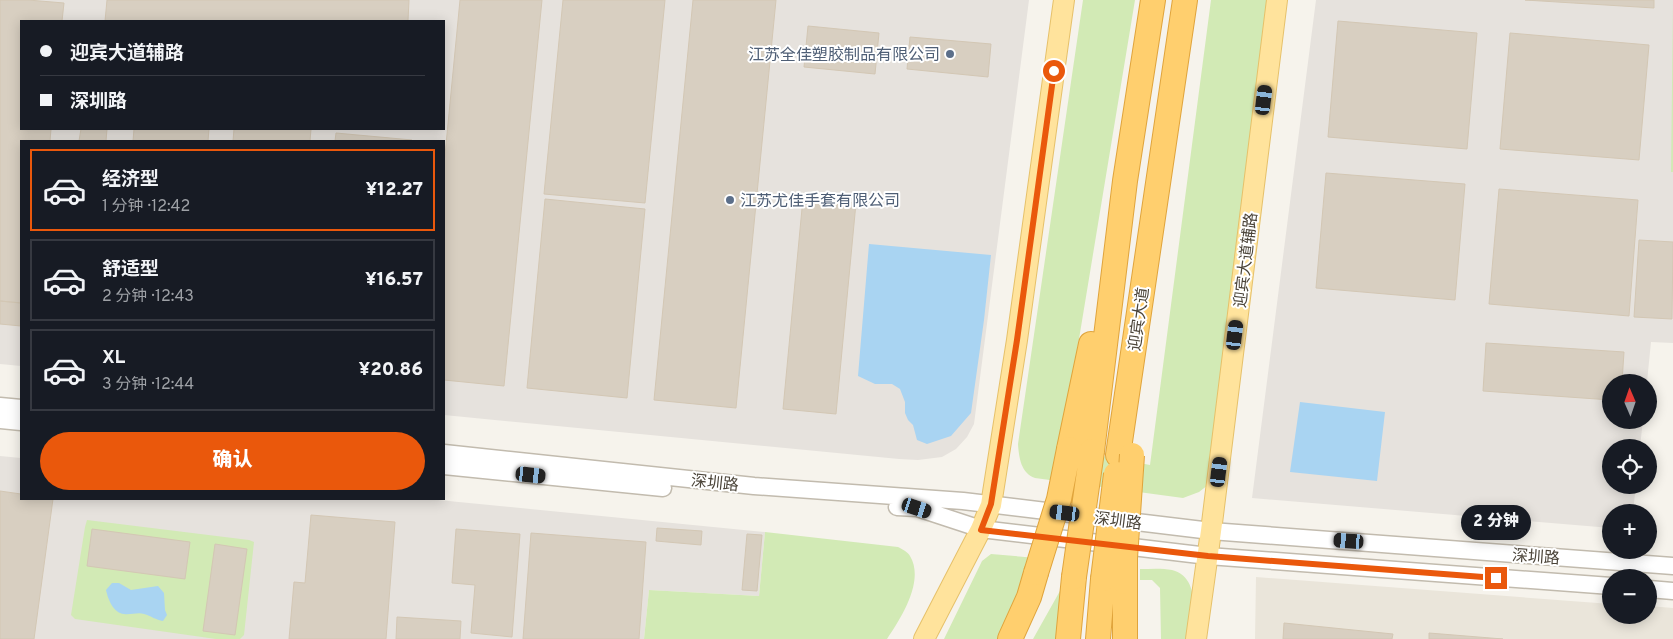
<!DOCTYPE html>
<html lang="zh">
<head>
<meta charset="utf-8">
<style>
	body { margin:0; font-family:Overpass,"Noto Sans SC",sans-serif; background:#242831; color:#f1f3f6; height:100vh; display:flex; flex-direction:column; font-size:19px; white-space:nowrap }
	* { box-sizing:border-box; margin:0 }
	p { font-size:16px; color:#9ea1a6 }
	.icon { flex:none; width:28px; height:28px; fill:none; stroke:currentColor; stroke-width:2; stroke-linecap:round; stroke-linejoin:round }
	.map { position:relative; flex:1; overflow:hidden }
	.sheet { position:absolute; left:20px; top:140px; width:425px; height:360px; display:flex; flex-direction:column; background:#171b24; border-radius:0px; box-shadow:0 2px 12px #0003 }
	.sheet>* { flex:none }
	.banner { position:absolute; left:20px; top:20px; width:425px; height:110px; border-radius:0px; box-shadow:0 2px 12px #0003; display:grid; align-content:center; height:110px; padding:0 20px; background:#171b24 }
	.needle { width:32px; rotate:358deg }
	.controls { position:absolute; left:1602px; top:374px; display:grid; gap:10px }
	.controls a { display:grid; place-items:center; width:55px; height:55px; border-radius:50%; background:#171b24; box-shadow:0 2px 12px #0003; font-size:25px }
	.end { position:absolute; width:22px; height:22px; margin:-11px; border:6px solid #ea580c; background:#fff; box-shadow:0 0 0 2px #fff }
	.from { border-radius:50% }
	.bubble { position:absolute; height:35px; border-radius:18px; background:#171b24; box-shadow:0 2px 12px #0003; font-size:16px; font-weight:800; line-height:35px; text-align:center }
	.car { position:absolute; width:15px; height:30px; margin:-15px -8px; border-radius:6px; box-shadow:0 0 4px 1px #0007; background:linear-gradient(#222 24%,#8ab4d8 0 40%,#222 0 76%,#8ab4d8 0 86%,#222 0) }
	.banner b { display:flex; align-items:center; gap:18px; height:48px; font-size:19px }
	.banner b+b { border-top:1px solid #363941 }
	.banner i { width:12px; height:12px; background:#f1f3f6 }
	ul { padding:9px 0 0; list-style:none }
	li { display:flex; align-items:center; gap:15px; height:82px; margin:0 10px 8px; padding:0 10px; border:2px solid #363941; border-radius:0px }
	li div { flex:1 }
	li b { display:block; font-size:19px }
	li em { font-style:normal; font-weight:800 }
	li.on { border-color:#ea580c }
	li>.icon { width:45px; height:45px; stroke-width:1.5 }
	.action { display:flex; gap:10px; margin-top:auto; padding:10px 20px }
	.action a { flex:1; height:58px; border-radius:30px; background:#ea580c; color:#fff; font-size:20px; font-weight:800; line-height:58px; text-align:center }
	.map>svg:first-child { display:block }
</style>
</head>
<body>
<div class="map">
<svg width="1673" height="639" viewBox="0 0 1673 639">
	<rect width="100%" height="100%" fill="#f6f3ec"/>
	<path fill="#eae5da" d="M 1256,577 L 1611,604 L 1611,615 L 1649,615 L 1649,606 L 1673,608 L 1673,639 L 1255,639 Z"/>
	<path fill="#e6e2dd" fill-rule="evenodd" d="M 0,0 L 1029,0 L 974,424 L 967,437 L 956,449 L 942,457 L 918,460 L 899,459 L 444,415 L 444,141 L 21,141 L 21,366 L 0,364 ZM 21,21 L 444,21 L 444,129 L 21,129 Z
		M 1316,0 L 1673,0 L 1673,343 L 1651,342 L 1647,382 L 1611,382 L 1611,420 L 1643,420 L 1640,447 L 1611,448 L 1611,485 L 1636,485 L 1633,512 L 1611,512 L 1611,528 L 1252,498 Z
		M 0,456 L 21,458 L 21,499 L 428,499 L 765,532 L 759,596 L 649,590 L 644,639 L 0,639 Z"/>
	<path fill="#d2eab5" d="M 1083,0 L 1135,0 L 1061,448 L 1150,465 L 1211,0 L 1269,0 L 1208,485 L 1199,492 L 1183,498 L 1035,478 C 1021,473 1019,458 1018,444 Z
		M 1673,0 L 1673,172 L 1671,172 Z
		M 87,520 L 249,540 L 254,542 L 244,635 L 240,639 L 216,639 L 75,619 L 71,615 L 85,527 Z
		M 765,532 L 898,547 C 902,549 908,552 910,556 C 925,581 901,618 887,639 L 644,639 L 649,590 L 759,596 Z
		M 991,554 L 1037,558 L 1004,639 L 944,639 L 982,561 Z
		M 1140,569 C 1150,569 1162,568 1172,570 C 1201,577 1193,617 1192,639 L 1161,639 L 1160,588 L 1152,580 L 1140,580 Z
		M 1065,582 L 1060,639 L 1033,639 Z"/>
	<path fill="#a9d4f2" d="M 869,244 L 991,255 L 984,320 L 971,413 L 951,436 L 927,444 L 917,440 L 913,425 L 908,420 L 905,413 L 905,402 L 900,389 L 892,384 L 875,384 L 858,376 Z
		M 1300,402 L 1385,412 L 1377,481 L 1290,472 Z
		M 112,583 L 119,583 L 131,590 L 158,586 L 164,593 L 165,610 L 167,615 L 163,621 C 156,620 151,616 144,614 C 138,612 131,615 124,614 C 113,613 108,599 106,590 Z"/>
	<path fill="#d8cfc1" stroke="#d3c7b4" d="M 0,0 L 28,0 L 64,3 L 62,21 L 21,21 L 21,129 L 51,129 L 50,141 L 21,141 L 21,303 L 0,301 Z
		M 107,0 L 409,0 L 408,21 L 105,21 Z
		M 460,0 L 542,0 L 504,386 L 444,380 L 444,165 Z
		M 563,0 L 665,0 L 645,203 L 544,194 Z
		M 693,0 L 776,0 L 736,408 L 654,400 Z
		M 1525,0 L 1654,0 L 1654,8 Z
		M 1338,21 L 1477,33 L 1467,149 L 1328,137 Z
		M 808,26 L 879,33 L 875,74 L 804,67 Z
		M 1510,33 L 1649,45 L 1639,160 L 1500,149 Z
		M 910,37 L 991,44 L 988,77 L 907,69 Z
		M 81,129 L 107,129 L 106,141 L 79,141 Z
		M 134,129 L 209,129 L 208,141 L 133,141 Z
		M 234,129 L 311,129 L 310,141 L 233,141 Z
		M 336,133 L 412,140 L 412,141 L 335,141 Z
		M 1326,173 L 1465,184 L 1455,300 L 1316,288 Z
		M 1499,189 L 1638,200 L 1629,316 L 1489,304 Z
		M 803,198 L 856,203 L 836,414 L 783,409 Z
		M 545,199 L 645,209 L 627,398 L 527,388 Z
		M 1639,240 L 1673,242 L 1672,319 L 1634,317 Z
		M 0,301 L 21,303 L 21,326 L 0,324 Z
		M 1486,343 L 1624,352 L 1622,382 L 1611,382 L 1611,400 L 1483,391 Z
		M 0,491 L 21,494 L 21,499 L 53,499 L 34,639 L 0,639 Z
		M 311,515 L 395,522 L 386,639 L 289,639 L 294,582 L 305,583 Z
		M 657,528 L 702,531 L 701,545 L 656,541 Z
		M 92,529 L 190,542 L 185,579 L 87,566 Z
		M 456,529 L 520,534 L 512,637 L 471,633 L 475,585 L 452,583 Z
		M 531,533 L 646,542 L 639,639 L 523,639 Z
		M 747,534 L 762,535 L 757,591 L 742,590 Z
		M 215,544 L 247,549 L 235,635 L 203,631 Z
		M 397,617 L 461,621 L 460,639 L 396,639 Z
		M 1284,623 L 1393,634 L 1392,639 L 1283,639 Z
		M 1429,633 L 1503,639 L 1429,639 Z"/>
	<g fill="none" stroke-linecap="round" stroke-linejoin="round">
		<defs>
			<path id="minor" d="M 0,406 L 21,408
				M 0,420 L 21,422
				M 444,453 L 754,486 L 963,501 L 1211,531 L 1673,566
				M 444,466 L 663,488
				M 897,507 L 917,508 L 981,529 L 1208,556 L 1611,586
				M 1649,589 L 1673,591"/>
			<path id="major" d="M 924,639 L 981,529 L 991,505 L 1017,340 L 1064,0
				M 1196,639 L 1211,531 L 1277,0"/>
			<path id="highway" d="M 1069,449 L 1091,344
				M 1092,451 L 1125,181 L 1153,0
				M 1118,455 L 1185,0
				M 1010,639 L 1029,597 L 1036,573
				M 1068,639 L 1074,577
				M 1098,639 L 1103,579
				M 1125,639 L 1125,582"/>
		</defs>
		<use href="#minor" stroke="#c2bbae" stroke-width="19"/>
		<use href="#major" stroke="#e6c16a" stroke-width="22"/>
		<use href="#highway" stroke="#e0a43c" stroke-width="26"/>
		<use href="#minor" stroke="#fff" stroke-width="16"/>
		<use href="#major" stroke="#ffe39c" stroke-width="20"/>
		<use href="#highway" stroke="#ffcf6e" stroke-width="24"/>
		<defs>
			<path id="highway-bridge" d="M 1036,573 L 1059,499 L 1069,449
				M 1074,577 L 1092,451
				M 1103,579 L 1116,474
				M 1125,582 L 1125,558 L 1132,455"/>
		</defs>
		<use href="#highway-bridge" stroke="#e0a43c" stroke-width="26" stroke-linecap="butt"/>
		<use href="#highway-bridge" stroke="#ffcf6e" stroke-width="24"/>
	</g>
	<g fill="none" stroke-linecap="round" stroke-linejoin="round">
		<path stroke="#ea580c" stroke-width="6" d="M 1054,71 L 1017,340 L 991,504 L 981,530 L 1208,556 L 1496,578"/>
	</g>
	<g fill="#5c6f8a" stroke="#fff" stroke-width="2">
		<circle cx="950" cy="54" r="5"/>
		<circle cx="730" cy="200" r="5"/>
	</g>
	<g text-anchor="middle" stroke-width="4" stroke-linejoin="round" paint-order="stroke">
		<g font-size="16" fill="#4e5e75" stroke="#fff" text-anchor="end">
			<text x="940" y="60">江苏全佳塑胶制品有限公司</text>
			<text x="740" y="206" text-anchor="start">江苏尤佳手套有限公司</text>
		</g>
		<g font-size="16" fill="#4b4439" stroke="#fff">
			<text transform="translate(1245 260) rotate(-83)" y="6">迎宾大道辅路</text>
			<text transform="translate(1138 319) rotate(-82)" y="6">迎宾大道</text>
			<text transform="translate(715 482) rotate(6)" y="6">深圳路</text>
			<text transform="translate(1118 520) rotate(7)" y="6">深圳路</text>
			<text transform="translate(1536 556) rotate(4)" y="6">深圳路</text>
		</g>
	</g>
</svg>
<div class="controls">
<a><svg class="needle" viewBox="-14 -14 28 28"><path d="M0-13l5 13h-10z" fill="#e53935"/><path d="M0 13l5-13h-10z" fill="#9ea1a6"/></svg></a>
<a><svg class="icon" aria-label="locate" viewBox="0 0 24 24"><circle cx="12" cy="12" r="6"/><path d="M12 2v4M12 18v4M2 12h4M18 12h4"/></svg></a>
<a>+</a>
<a>−</a>
</div>
<i class="end from" style="left:1054px;top:71px"></i>
<i class="end" style="left:1496px;top:578px"></i>
<div class="bubble" style="left:1461px;top:505px;width:70px">2 分钟</div>
<i class="car" style="left:1264px;top:100px;rotate:7deg"></i>
<i class="car" style="left:1235px;top:335px;rotate:7deg"></i>
<i class="car" style="left:1219px;top:472px;rotate:7deg"></i>
<i class="car" style="left:531px;top:475px;rotate:96deg"></i>
<i class="car" style="left:917px;top:508px;rotate:108deg"></i>
<i class="car" style="left:1065px;top:513px;rotate:277deg"></i>
<i class="car" style="left:1349px;top:541px;rotate:274deg"></i>
<div class="banner">
<b><i class="from"></i>迎宾大道辅路</b>
<b><i></i>深圳路</b>
</div>
<section class="sheet">
<ul>
<li class="on"><svg class="icon" aria-label="car" viewBox="0 0 24 24"><path d="M5 17H2v-5l4-1 3-4h7l3 4 3 1v5h-3M9 17h6M6 11h13"/><circle cx="7" cy="17" r="2"/><circle cx="17" cy="17" r="2"/></svg><div><b>经济型</b><p>1 分钟 · 12:42</p></div><em>¥12.27</em></li>
<li><svg class="icon" aria-label="car" viewBox="0 0 24 24"><path d="M5 17H2v-5l4-1 3-4h7l3 4 3 1v5h-3M9 17h6M6 11h13"/><circle cx="7" cy="17" r="2"/><circle cx="17" cy="17" r="2"/></svg><div><b>舒适型</b><p>2 分钟 · 12:43</p></div><em>¥16.57</em></li>
<li><svg class="icon" aria-label="car" viewBox="0 0 24 24"><path d="M5 17H2v-5l4-1 3-4h7l3 4 3 1v5h-3M9 17h6M6 11h13"/><circle cx="7" cy="17" r="2"/><circle cx="17" cy="17" r="2"/></svg><div><b>XL</b><p>3 分钟 · 12:44</p></div><em>¥20.86</em></li>
</ul>
<div class="action"><a>确认</a></div>
</section>
</div>
</body>
</html>
